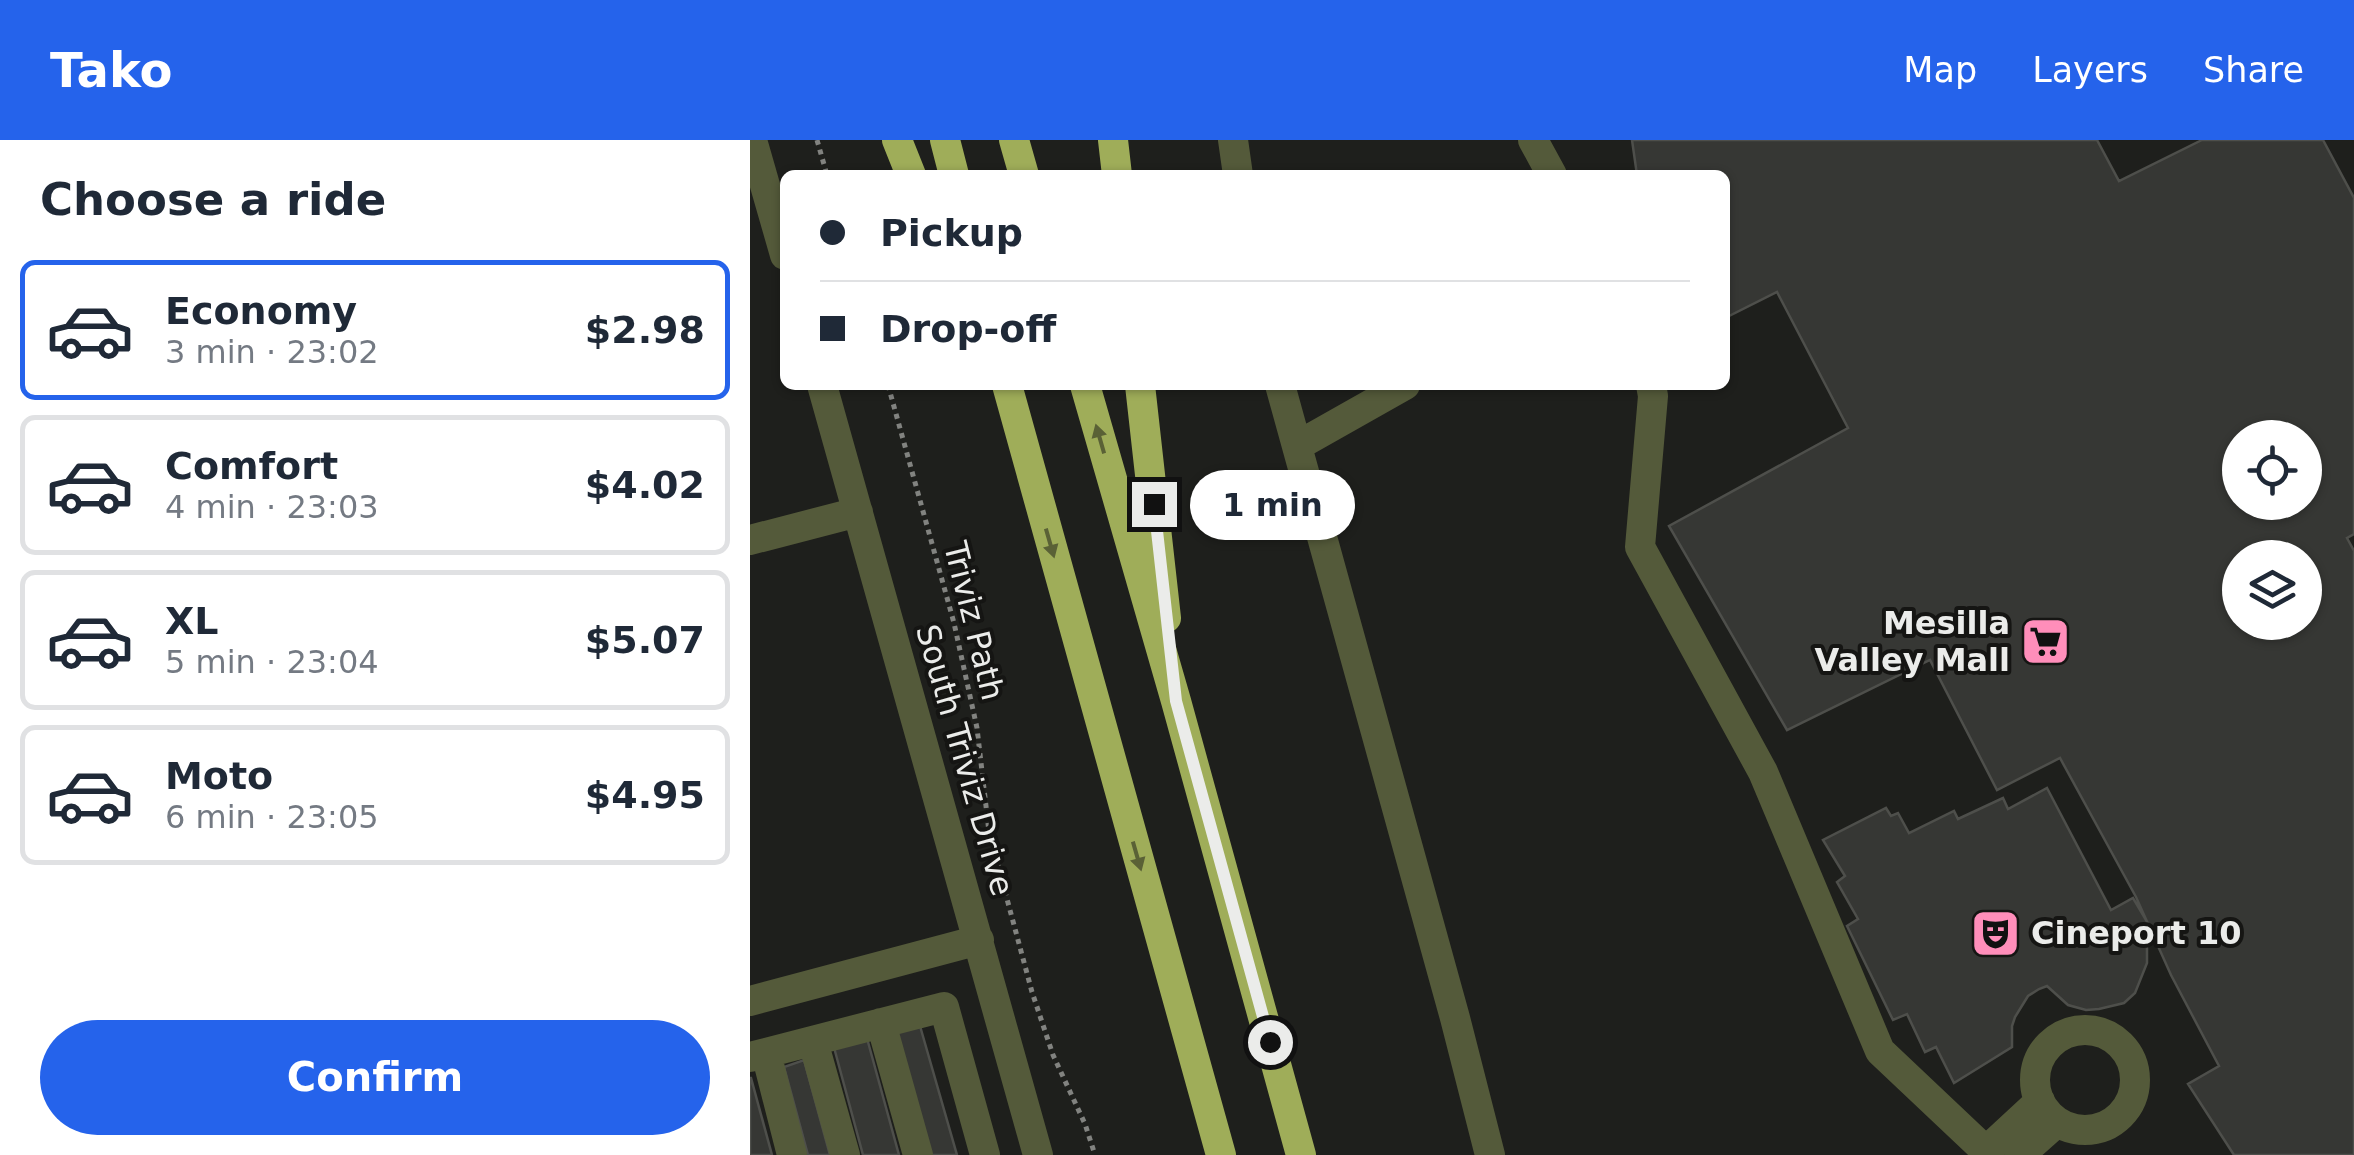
<!DOCTYPE html>
<html lang="en">
<head>
<meta charset="utf-8">
<style>
	body { margin:0; font-family:"DejaVu Sans",sans-serif; background:#f6f6f7; color:#1f2937; height:100vh; display:flex; flex-direction:column; font-size:38px; white-space:nowrap }
	* { box-sizing:border-box; margin:0 }
	p { font-size:32px; color:#747a83 }
	.icon { flex:none; width:55px; height:55px; fill:none; stroke:currentColor; stroke-width:2; stroke-linecap:round; stroke-linejoin:round }
	.map { position:relative; flex:1; overflow:hidden }
	.details { display:flex; flex-direction:column; background:#fff; width:750px }
	.details>* { flex:none }
	.banner { position:absolute; left:30px; top:30px; width:950px; height:220px; border-radius:15px; box-shadow:0 2px 8px #0004; display:grid; align-content:center; height:220px; padding:0 40px; background:#fff }
	.fabs { position:absolute; left:1472px; top:280px; display:grid; gap:20px }
	.fabs a { display:grid; place-items:center; width:100px; height:100px; border-radius:50%; background:#fff; box-shadow:0 2px 8px #0004; font-size:50px }
	.end { position:absolute; width:45px; height:45px; margin:-22px; border:12px solid #ebecea; background:#111; box-shadow:0 0 0 5px #111 }
	.from { border-radius:50% }
	.bubble { position:absolute; height:70px; border-radius:35px; background:#fff; box-shadow:0 2px 8px #0004; font-size:32px; font-weight:600; line-height:70px; text-align:center }
	.banner b { display:flex; align-items:center; gap:35px; height:95px; font-size:38px }
	.banner b+b { border-top:2px solid #e0e1e3 }
	.banner i { width:25px; height:25px; background:#1f2937 }
	ul { padding:0; list-style:none }
	li { display:flex; align-items:center; gap:30px; height:140px; margin:0 20px 15px; padding:0 20px; border:5px solid #e0e1e3; border-radius:15px }
	li div { flex:1 }
	li b { display:block; font-size:38px }
	li em { font-style:normal; font-weight:600 }
	li.current { border-color:#2563eb }
	li>.icon { width:90px; height:90px; stroke-width:1.5 }
	h2 { padding:0 40px; font-size:45px; line-height:120px }
	.primary-button { display:flex; gap:20px; margin-top:auto; padding:20px 40px }
	.primary-button a { flex:1; height:115px; border-radius:60px; background:#2563eb; color:#fff; font-size:40px; font-weight:600; line-height:115px; text-align:center }
	header { display:flex; align-items:center; gap:60px; box-sizing:border-box; height:140px; padding:0 50px; background:#2563eb; color:#fff }
	header strong { font-size:48px }
	nav { display:flex; gap:55px; margin-inline-start:auto; font-size:35px }
	main { display:flex; flex:1; min-height:0 }
	.map>svg:first-child { display:block }
</style>
</head>
<body>
<header>
<strong>Tako</strong>
<nav><a>Map</a><a>Layers</a><a>Share</a></nav>
</header>
<main>
<section class="details">
<h2>Choose a ride</h2>
<ul>
<li class="current"><svg class="icon" aria-label="car" viewBox="0 0 24 24"><path d="M5 17H2v-5l4-1 3-4h7l3 4 3 1v5h-3M9 17h6M6 11h13"/><circle cx="7" cy="17" r="2"/><circle cx="17" cy="17" r="2"/></svg><div><b>Economy</b><p>3 min · 23:02</p></div><em>$2.98</em></li>
<li><svg class="icon" aria-label="car" viewBox="0 0 24 24"><path d="M5 17H2v-5l4-1 3-4h7l3 4 3 1v5h-3M9 17h6M6 11h13"/><circle cx="7" cy="17" r="2"/><circle cx="17" cy="17" r="2"/></svg><div><b>Comfort</b><p>4 min · 23:03</p></div><em>$4.02</em></li>
<li><svg class="icon" aria-label="car" viewBox="0 0 24 24"><path d="M5 17H2v-5l4-1 3-4h7l3 4 3 1v5h-3M9 17h6M6 11h13"/><circle cx="7" cy="17" r="2"/><circle cx="17" cy="17" r="2"/></svg><div><b>XL</b><p>5 min · 23:04</p></div><em>$5.07</em></li>
<li><svg class="icon" aria-label="car" viewBox="0 0 24 24"><path d="M5 17H2v-5l4-1 3-4h7l3 4 3 1v5h-3M9 17h6M6 11h13"/><circle cx="7" cy="17" r="2"/><circle cx="17" cy="17" r="2"/></svg><div><b>Moto</b><p>6 min · 23:05</p></div><em>$4.95</em></li>
</ul>
<div class="primary-button"><a>Confirm</a></div>
</section>
<div class="map">
<svg width="1604" height="1015" viewBox="0 0 1604 1015">
	<rect width="100%" height="100%" fill="#1e1f1c"/>
	<path fill="#363734" stroke="#4e4f4b" stroke-width="2.5" fill-rule="evenodd" d="M 882,0 L 1347,0 L 1369,41 L 1452,0 L 1573,0 L 1604,58 L 1604,394 L 1597,398 L 1604,411 L 1604,1015 L 1484,1015 L 1438,944 L 1469,926 L 1421,835 L 1386,757 L 1310,618 L 1247,650 L 1180,520 L 1037,590 L 919,386 L 1098,288 L 1027,152 L 975,178 L 975,35 L 887,35 ZM 1490,298 L 1555,298 L 1555,362 L 1490,362 ZM 1490,418 L 1555,418 L 1555,482 L 1490,482 Z
		M 1297,648 L 1361,770 L 1383,758 L 1399,785 L 1390,789 L 1397,808 L 1397,823 L 1385,853 L 1374,863 L 1349,869 L 1336,870 L 1318,865 L 1297,846 L 1289,849 L 1278,856 L 1265,877 L 1262,886 L 1262,907 L 1204,943 L 1186,907 L 1175,912 L 1157,874 L 1143,880 L 1097,786 L 1108,779 L 1087,742 L 1095,736 L 1073,700 L 1136,668 L 1141,676 L 1148,673 L 1159,693 L 1204,671 L 1208,679 L 1253,658 L 1258,669 Z
		M 168,879 L 207,1015 L 181,1015 L 144,886 Z
		M 115,891 L 149,1015 L 113,1015 L 82,900 Z
		M 54,920 L 80,1015 L 58,1015 L 34,927 Z
		M 0,938 L 1,938 L 22,1015 L 0,1015 Z"/>
	<g fill="none" stroke-linecap="round" stroke-linejoin="round">
		<path stroke="#828380" stroke-width="5" stroke-dasharray="5 5" stroke-linecap="butt" d="M 67,0 L 77,35
			M 138,245 L 204,483 L 227,588 L 239,692 L 282,852 L 303,915 L 335,984 L 345,1015"/>
		<path stroke="#545a3a" stroke-width="30" d="M 2,0 L 35,115
			M 483,0 L 488,35
			M 783,0 L 802,35
			M 72,245 L 288,1015
			M 530,245 L 705,878 L 740,1015
			M 901,245 L 903,256 L 890,407 L 1013,632 L 1130,911 L 1240,1015
			M 547,306 L 655,245
			M 0,400 L 108,372
			M 0,861 L 229,800
			M 131,883 L 168,1015
			M1285 940a50 50 0 1 1 100 0a50 50 0 1 1-100 0Z
			M 63,901 L 95,1015
			M 16,913 L 42,1015
			M 0,917 L 194,867 L 235,1015
			M 1236,1011 L 1290,961
			M 1270,1015 L 1307,982"/>
		<path stroke="#9fad59" stroke-width="30" d="M 147,0 L 161,35
			M 195,0 L 204,35
			M 264,0 L 274,35
			M 363,0 L 367,35
			M 257,245 L 471,1015
			M 335,245 L 426,561 L 551,1015
			M 390,245 L 416,478"/>
	</g>
	<defs><path id="oneway-solid" d="M-6-.8H1V-3.2L6.5 0L1 3.2V.8H-6Z" transform="scale(2.5)"/></defs>
	<g fill="#5a6136">
		<use href="#oneway-solid" transform="translate(350 299) rotate(-106)"/>
		<use href="#oneway-solid" transform="translate(300 403) rotate(74)"/>
		<use href="#oneway-solid" transform="translate(387 716) rotate(74)"/>
	</g>
	<g fill="none" stroke-linecap="round" stroke-linejoin="round">
		<path stroke="#ebecea" stroke-width="12" d="M 404,364 L 426,561 L 520,902"/>
	</g>
	<defs>
		<symbol id="supermarket-square" viewBox="-11 -11 22 22"><rect x="-9" y="-9" width="18" height="18" rx="4" fill="#ff8eba" stroke="#151513"/><path d="M-6-5.5h2.5l.6 2H6L4.5 2H-2.5L-4.4-4H-6ZM-1.5 3.2a1.3 1.3 0 1 0 .1 0ZM3 3.2a1.3 1.3 0 1 0 .1 0Z" fill="#111"/></symbol>
		<symbol id="theatre-square" viewBox="-11 -11 22 22"><rect x="-9" y="-9" width="18" height="18" rx="4" fill="#ff8eba" stroke="#151513"/><path d="M-5-5.5Q0-4 5-5.5V0Q5 5 0 6Q-5 5-5 0ZM-3.3-2.5H-1v1.5H-3.3ZM1-2.5H3.3v1.5H1ZM-2.8 1Q0 5.5 2.8 1Z" fill="#111"/></symbol>
	</defs>
	<g fill-rule="evenodd">
		<use href="#supermarket-square" x="1268" y="474" width="55" height="55"/>
		<use href="#theatre-square" x="1218" y="766" width="55" height="55"/>
	</g>
	<g text-anchor="middle" stroke-width="8" stroke-linejoin="round" paint-order="stroke">
		<g font-size="32" fill="#ebecea" stroke="#151513">
			<text transform="translate(224 481) rotate(76)" y="11">Triviz Path</text>
			<text transform="translate(215 620) rotate(74)" y="11">South Triviz Drive</text>
		</g>
		<g font-size="32" font-weight="bold" fill="#ebecea" stroke="#151513" text-anchor="end">
			<text x="1260" y="494">Mesilla<tspan x="1260" dy="37">Valley Mall</tspan></text>
			<text x="1281" y="804" text-anchor="start">Cineport 10</text>
		</g>
	</g>
</svg>
<div class="fabs">
<a><svg class="icon" aria-label="locate" viewBox="0 0 24 24"><circle cx="12" cy="12" r="6"/><path d="M12 2v4M12 18v4M2 12h4M18 12h4"/></svg></a>
<a><svg class="icon" aria-label="layers" viewBox="0 0 24 24"><path d="M12 4l9 5-9 5-9-5zM3 14l9 5 9-5"/></svg></a>
</div>
<i class="end from" style="left:520px;top:902px"></i>
<i class="end" style="left:404px;top:364px"></i>
<div class="bubble" style="left:440px;top:330px;width:165px">1 min</div>
<div class="banner">
<b><i class="from"></i>Pickup</b>
<b><i></i>Drop-off</b>
</div>
</div>
</main>
</body>
</html>
